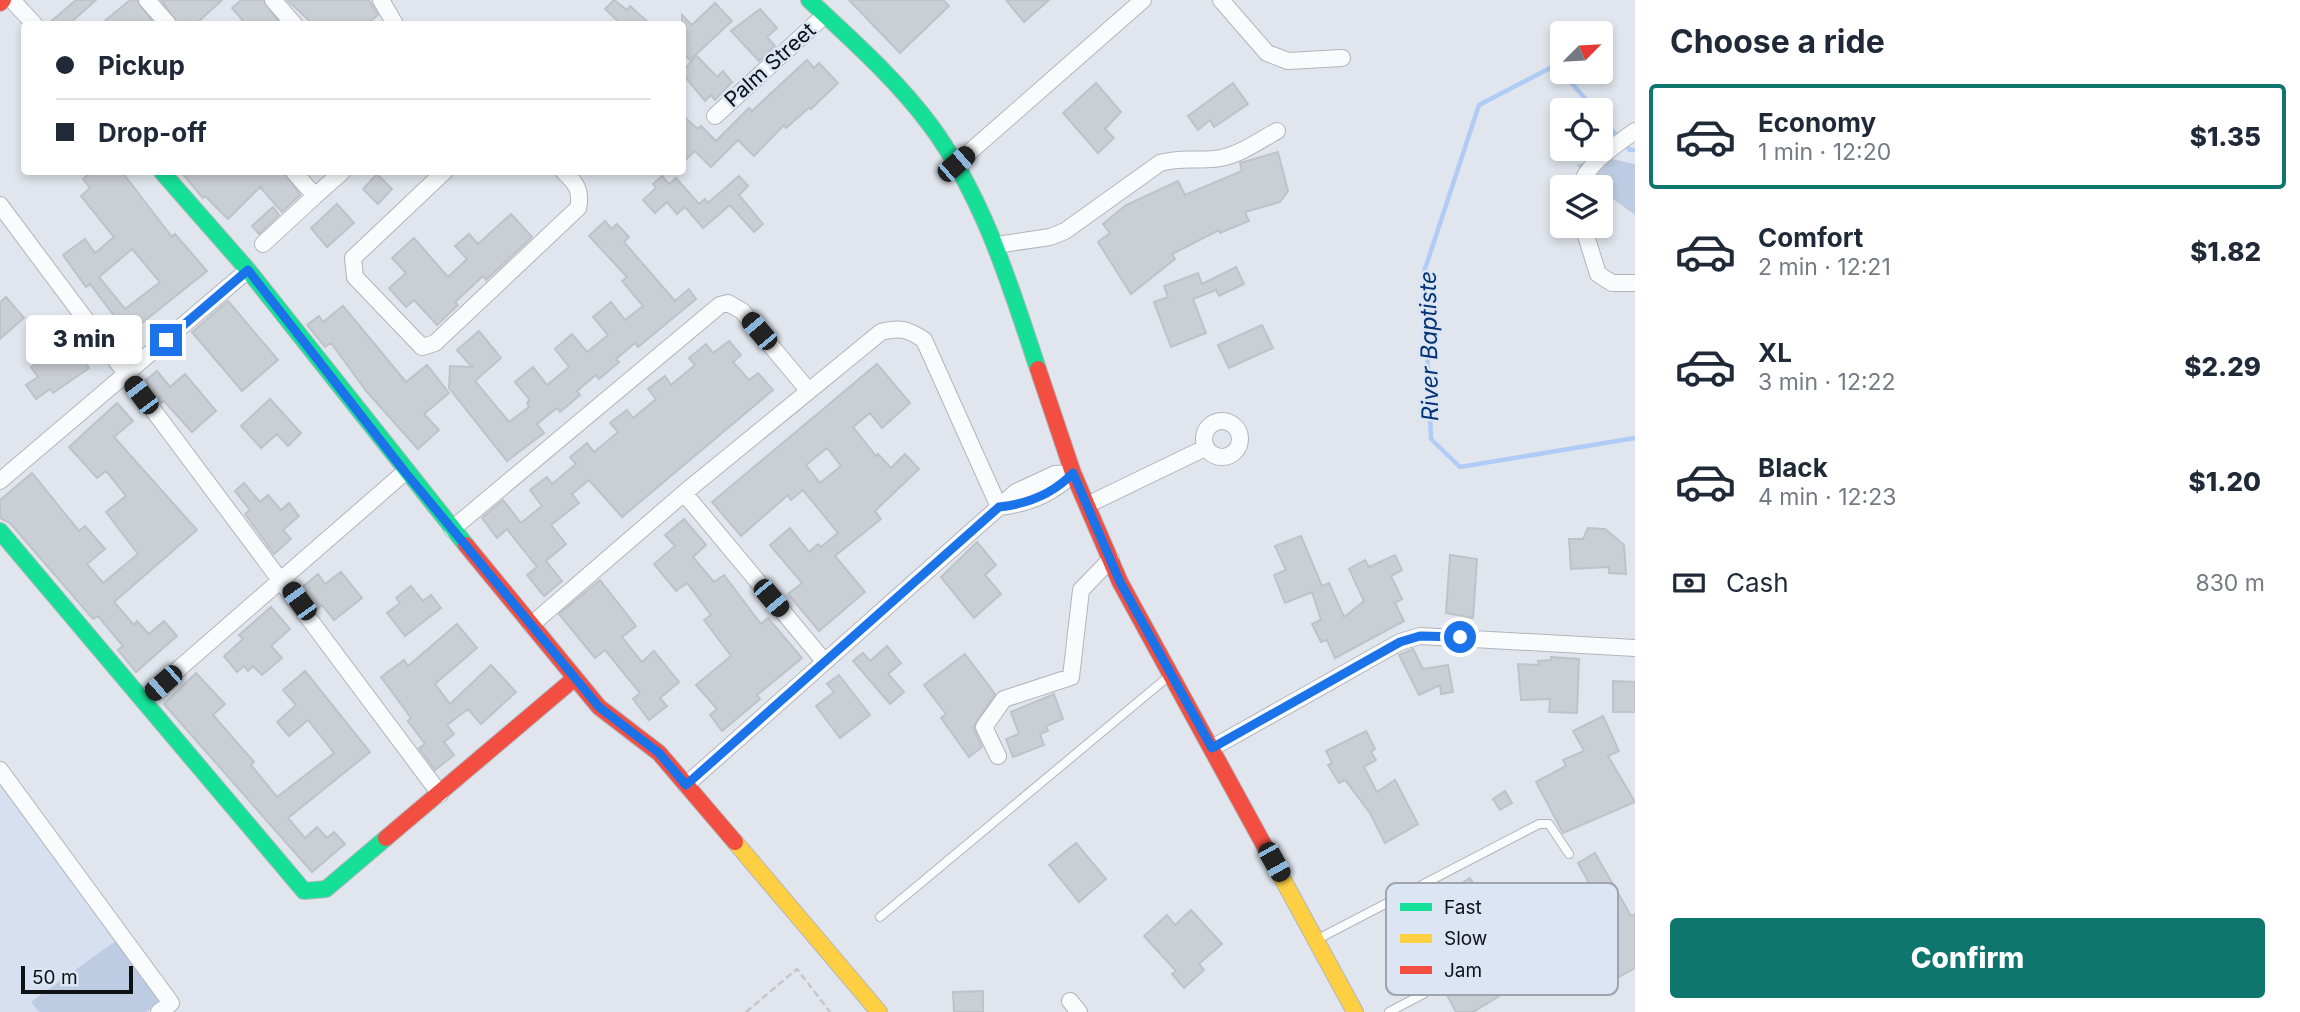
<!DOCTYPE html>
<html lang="en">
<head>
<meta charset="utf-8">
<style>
	body { margin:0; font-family:Inter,sans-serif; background:#f6f6f7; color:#1f2937; height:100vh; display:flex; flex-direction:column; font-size:26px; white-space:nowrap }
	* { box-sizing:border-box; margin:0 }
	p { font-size:23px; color:#747a83 }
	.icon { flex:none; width:38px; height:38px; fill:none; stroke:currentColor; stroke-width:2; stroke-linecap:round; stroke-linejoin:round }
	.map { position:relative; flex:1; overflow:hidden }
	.side { display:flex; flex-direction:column; background:#fff; width:665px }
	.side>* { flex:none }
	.hud { position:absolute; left:21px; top:21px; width:665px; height:154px; border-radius:7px; box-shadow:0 4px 10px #0003; display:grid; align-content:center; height:154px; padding:0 35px; background:#fff }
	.needle { width:46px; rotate:66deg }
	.controls { position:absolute; left:1550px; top:21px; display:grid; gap:14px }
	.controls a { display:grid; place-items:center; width:63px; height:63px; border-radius:7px; background:#fff; box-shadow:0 4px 10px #0003; font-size:35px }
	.scale { position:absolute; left:21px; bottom:18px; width:112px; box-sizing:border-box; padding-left:7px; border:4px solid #0e1116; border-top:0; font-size:19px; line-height:24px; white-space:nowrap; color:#0e1116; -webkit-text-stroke:5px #dbe5f4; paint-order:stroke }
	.end { position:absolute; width:32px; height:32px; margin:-16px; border:9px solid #1a73e8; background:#fff; box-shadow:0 0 0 4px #fff }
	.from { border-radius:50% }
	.bubble { position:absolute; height:49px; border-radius:7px; background:#fff; box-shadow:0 4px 10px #0003; font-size:23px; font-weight:800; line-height:49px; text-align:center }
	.car { position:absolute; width:21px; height:42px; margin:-21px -10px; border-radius:9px; box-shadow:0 0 5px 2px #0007; background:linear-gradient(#222 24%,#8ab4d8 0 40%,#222 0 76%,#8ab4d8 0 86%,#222 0) }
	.hud b { display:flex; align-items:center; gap:24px; height:66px; font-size:26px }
	.hud b+b { border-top:2px solid #e0e1e3 }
	.hud i { width:18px; height:18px; background:#1f2937 }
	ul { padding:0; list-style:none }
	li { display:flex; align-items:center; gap:21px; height:105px; margin:0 14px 10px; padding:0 21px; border:4px solid transparent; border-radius:7px }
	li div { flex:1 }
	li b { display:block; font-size:26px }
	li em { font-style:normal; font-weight:800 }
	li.active { border-color:#0f766e }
	li>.icon { width:63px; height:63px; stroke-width:1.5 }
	h2 { padding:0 35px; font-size:32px; line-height:84px }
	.pay { display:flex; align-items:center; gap:18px; height:77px; padding:0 35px; font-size:26px }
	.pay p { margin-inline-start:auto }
	.cta { display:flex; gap:14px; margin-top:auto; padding:14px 35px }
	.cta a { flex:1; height:80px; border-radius:7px; background:#0f766e; color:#fff; font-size:28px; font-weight:800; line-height:80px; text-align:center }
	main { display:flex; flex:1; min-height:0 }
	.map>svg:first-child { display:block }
</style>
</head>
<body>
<main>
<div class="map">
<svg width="1635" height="1012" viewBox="0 0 1635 1012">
	<rect width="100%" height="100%" fill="#e1e6ee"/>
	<path fill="#d6e0f0" d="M 0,763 L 107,907 L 147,1012 L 0,1012 Z"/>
	<path fill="#bdcce2" d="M 1603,157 L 1635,164 L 1635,215 L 1601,190 L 1601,187 L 1596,187 L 1577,165 Z
		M 125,934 L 169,996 L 147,1012 L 39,1012 L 31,1002 Z"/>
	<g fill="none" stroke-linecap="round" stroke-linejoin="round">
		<path stroke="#afcbf6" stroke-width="4.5" d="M 1595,110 L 1556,65 L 1479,105 L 1424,272 L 1431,439 L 1460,467 L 1635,438
			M 1601,117 L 1619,138
			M 1625,144 L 1630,150 L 1635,150"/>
	</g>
	<path fill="#cacfd5" stroke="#bec2c9" stroke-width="2" fill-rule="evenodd" d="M 76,0 L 96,0 L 69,24 L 48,24 Z
		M 130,0 L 137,0 L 154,24 L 101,24 Z
		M 161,0 L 222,0 L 196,24 L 178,24 Z
		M 241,0 L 263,0 L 280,23 L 246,24 L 232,8 Z
		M 287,0 L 369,0 L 378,15 L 367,24 L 313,24 Z
		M 614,0 L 627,10 L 630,6 L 650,24 L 621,24 L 605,9 Z
		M 849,0 L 943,0 L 949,6 L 900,53 Z
		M 1006,0 L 1049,0 L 1024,22 Z
		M 715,3 L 732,21 L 690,60 L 682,53 L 682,15 L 692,25 Z
		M 760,9 L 777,28 L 767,37 L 775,46 L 759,61 L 731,31 Z
		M 696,55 L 717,77 L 723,71 L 732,82 L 715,100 L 711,95 L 705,101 L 682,73 Z
		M 807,60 L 814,68 L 819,63 L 838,83 L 811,109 L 810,107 L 786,128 L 784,125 L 754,156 L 738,140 L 711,167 L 695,151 L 682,163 L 682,115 L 698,129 L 701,126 L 716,141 L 749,108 L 752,111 Z
		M 1096,83 L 1121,112 L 1105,129 L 1114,138 L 1098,153 L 1063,113 Z
		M 1233,83 L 1248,104 L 1214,127 L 1210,120 L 1198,130 L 1188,116 Z
		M 1278,152 L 1288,191 L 1280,202 L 1245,212 L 1249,221 L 1220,233 L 1219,230 L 1172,254 L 1175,259 L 1131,294 L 1098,242 L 1110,233 L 1103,224 L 1126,205 L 1178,181 L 1185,195 L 1242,171 L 1240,163 Z
		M 92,172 L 122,172 L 172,237 L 175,234 L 207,271 L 128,334 L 90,284 L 86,287 L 63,255 L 85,239 L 95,253 L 114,237 L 81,196 L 90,188 L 83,179 ZM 132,249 L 160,282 L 125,309 L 99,277 Z
		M 181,172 L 284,172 L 300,195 L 282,212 L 260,187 L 228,219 L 205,196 L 203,198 Z
		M 377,174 L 392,189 L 378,204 L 363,189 Z
		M 662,176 L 669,184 L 676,178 L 699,204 L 705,199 L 708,203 L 739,176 L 748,186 L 739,195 L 763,224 L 754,232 L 730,205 L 703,228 L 685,207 L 677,214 L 667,202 L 655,213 L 643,200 L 656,188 L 653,184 Z
		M 337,204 L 354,223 L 327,247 L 311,228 Z
		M 273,207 L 279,215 L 259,234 L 252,226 Z
		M 511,214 L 532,237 L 486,280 L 483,276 L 455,302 L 458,305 L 437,325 L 414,300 L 406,307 L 389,288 L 406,273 L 392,258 L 414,238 L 448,277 L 467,259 L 455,246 L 469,234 L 478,244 Z
		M 605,221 L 612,229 L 617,224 L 629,237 L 624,242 L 675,301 L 689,289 L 696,299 L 638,347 L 635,343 L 616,359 L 619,362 L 599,379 L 596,375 L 577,391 L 580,395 L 560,412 L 557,408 L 537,424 L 544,433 L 507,461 L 449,388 L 450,366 L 472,367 L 457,350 L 479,331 L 501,358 L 475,381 L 509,422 L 529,407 L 527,403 L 530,400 L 515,382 L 533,367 L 547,385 L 569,367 L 555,349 L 572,334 L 587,352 L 608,335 L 593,317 L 611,302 L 625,320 L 643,306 L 622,281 L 627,277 L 589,236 Z
		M 1236,267 L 1244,284 L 1219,296 L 1216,290 L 1193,299 L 1206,333 L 1171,347 L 1154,302 L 1168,297 L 1164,286 L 1198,273 L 1202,284 Z
		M 6,297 L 24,318 L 0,339 L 0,302 Z
		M 228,301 L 278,360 L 242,391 L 192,332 Z
		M 343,306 L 406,382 L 427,365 L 449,393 L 424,414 L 439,430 L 418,449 L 367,392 L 331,343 L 325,347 L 307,325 L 319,316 L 323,322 Z
		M 1262,325 L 1273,348 L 1229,368 L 1218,345 Z
		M 51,341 L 59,353 L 72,343 L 89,368 L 53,393 L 50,389 L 36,399 L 26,385 L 38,377 L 31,367 L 46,356 L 41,348 Z
		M 729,341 L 741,355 L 733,362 L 749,380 L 758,373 L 773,390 L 622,517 L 589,480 L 572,494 L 579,503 L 551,525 L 566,544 L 546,561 L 562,581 L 544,596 L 527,575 L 537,567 L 507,529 L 497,538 L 482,518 L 503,500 L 521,523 L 542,506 L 530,490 L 547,477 L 552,484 L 576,464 L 570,457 L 587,443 L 594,452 L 618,432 L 610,423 L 627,410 L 633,418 L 656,399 L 648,389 L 665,376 L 671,385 L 695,365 L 689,358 L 706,344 L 713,353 Z
		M 877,364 L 910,403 L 882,428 L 870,413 L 853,427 L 876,456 L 878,454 L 891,468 L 905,454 L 919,469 L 875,511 L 881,519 L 835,556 L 865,592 L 819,631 L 788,594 L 802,583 L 770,545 L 790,528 L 809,552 L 818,544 L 821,547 L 838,533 L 803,490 L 791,500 L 788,495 L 741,536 L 712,502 ZM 827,448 L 841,466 L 820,483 L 806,465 Z
		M 157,371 L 170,387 L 185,374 L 216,411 L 192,432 L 164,401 L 161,403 L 145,381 Z
		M 270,399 L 301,433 L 288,446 L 277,434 L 261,448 L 241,426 Z
		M 117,403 L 133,421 L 114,437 L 197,530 L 114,602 L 134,625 L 137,621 L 149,634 L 164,621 L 177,636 L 136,672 L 118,650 L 123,646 L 98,616 L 93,619 L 10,523 L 0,518 L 0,500 L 32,473 L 79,531 L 85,526 L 105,549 L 87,564 L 103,583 L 138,554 L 106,512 L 126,496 L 106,471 L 97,478 L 69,447 Z
		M 244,483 L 260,502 L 268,495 L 281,510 L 289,503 L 299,516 L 283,530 L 291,539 L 274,554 L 245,514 L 250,510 L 235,491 Z
		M 684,519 L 706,545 L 693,557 L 714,582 L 724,575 L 761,624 L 768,618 L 802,658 L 757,695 L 760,699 L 722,731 L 710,715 L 717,709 L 696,685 L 731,656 L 704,620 L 711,615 L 687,583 L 676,591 L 654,564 L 675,546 L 665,535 Z
		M 1588,528 L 1605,529 L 1624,545 L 1626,574 L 1609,573 L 1609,567 L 1571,569 L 1569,539 L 1583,539 Z
		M 1301,536 L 1322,586 L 1329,583 L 1344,617 L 1364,601 L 1349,569 L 1365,560 L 1369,567 L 1395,555 L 1402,570 L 1391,576 L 1402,599 L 1395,603 L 1404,621 L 1335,658 L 1327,640 L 1321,642 L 1312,624 L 1321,620 L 1312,592 L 1285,603 L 1274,575 L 1286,570 L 1275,546 Z
		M 977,542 L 996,565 L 985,575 L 1001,594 L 974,618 L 941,577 Z
		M 1450,555 L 1477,559 L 1473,618 L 1446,613 Z
		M 341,572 L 362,598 L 334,620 L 322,605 L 316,610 L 300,589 L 318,574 L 325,584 Z
		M 600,580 L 636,626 L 622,637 L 642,662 L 654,651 L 679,682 L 660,698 L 667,706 L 649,720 L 633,699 L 640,693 L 605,650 L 595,658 L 559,614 Z
		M 411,586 L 423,601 L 431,595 L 441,608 L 405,636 L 387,613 L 400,603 L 396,598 Z
		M 271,607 L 290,629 L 271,646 L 282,658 L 262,675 L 253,666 L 248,671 L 244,666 L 237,672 L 224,656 L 243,639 L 239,635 Z
		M 457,624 L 477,648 L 435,684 L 450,704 L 491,665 L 516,692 L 481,724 L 468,709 L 447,725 L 454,734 L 444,742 L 454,755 L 435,770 L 419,748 L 425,744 L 408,721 L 411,718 L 381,677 L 404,660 L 408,666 Z
		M 887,646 L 901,663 L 888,674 L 904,692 L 890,704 L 853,661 L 863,653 L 870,661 Z
		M 1413,649 L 1423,669 L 1448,665 L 1453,692 L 1441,694 L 1440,685 L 1419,695 L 1399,655 Z
		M 965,654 L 995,694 L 973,727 L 982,747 L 969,757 L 941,718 L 946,714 L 924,685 Z
		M 1551,657 L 1579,659 L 1577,713 L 1549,712 L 1550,699 L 1521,700 L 1518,664 L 1539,665 L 1538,661 L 1551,660 Z
		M 305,671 L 370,752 L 288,818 L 305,838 L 317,827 L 327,838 L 334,832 L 345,844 L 312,872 L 164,704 L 196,673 L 225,704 L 213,715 L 254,762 L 251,765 L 277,797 L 334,753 L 308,720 L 289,736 L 277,722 L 296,705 L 283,690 Z
		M 839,675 L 870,715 L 840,738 L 816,706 L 834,692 L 827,684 Z
		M 1613,681 L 1635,682 L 1635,712 L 1613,712 Z
		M 1054,694 L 1063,719 L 1046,726 L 1048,731 L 1040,734 L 1044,745 L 1013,757 L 1006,739 L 1019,734 L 1011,712 Z
		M 1603,716 L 1619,751 L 1608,756 L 1635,802 L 1563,833 L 1536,782 L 1566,766 L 1563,760 L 1584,751 L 1573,731 Z
		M 1366,731 L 1375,749 L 1371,752 L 1376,760 L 1364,767 L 1377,792 L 1395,780 L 1418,824 L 1385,843 L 1370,813 L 1345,780 L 1339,783 L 1328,765 L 1332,763 L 1326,751 Z
		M 1505,791 L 1512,803 L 1500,810 L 1493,799 Z
		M 1076,843 L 1106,879 L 1079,902 L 1049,865 Z
		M 1595,853 L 1631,916 L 1635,914 L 1635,968 L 1619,977 L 1595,936 L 1613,926 L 1578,863 Z
		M 1470,878 L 1495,920 L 1545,894 L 1566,935 L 1517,961 L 1527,979 L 1473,1012 L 1456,1012 L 1438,978 L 1450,972 L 1432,934 L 1469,910 L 1455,887 Z
		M 1191,910 L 1222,944 L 1199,964 L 1204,970 L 1184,988 L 1172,974 L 1176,971 L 1144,936 L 1167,915 L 1175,925 Z
		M 983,991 L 983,1012 L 954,1012 L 953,992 Z"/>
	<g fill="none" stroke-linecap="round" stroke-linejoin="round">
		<defs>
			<path id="lane" d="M 880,917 L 1169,676
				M 1316,940 L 1539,824 L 1549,824 L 1569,854
				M 1389,1012 L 1425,993 L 1431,987 L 1390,902"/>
			<path id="street" d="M 12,0 L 34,24
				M 147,0 L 168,24
				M 273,0 L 294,24
				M 381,0 L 395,24
				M 1221,0 L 1267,53 L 1288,61 L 1342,58
				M 715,116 L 825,15
				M 956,164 L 1143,0
				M 294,172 L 315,196 L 342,172
				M 444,172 L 353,258 L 355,277 L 422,347 L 435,343 L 578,208 C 582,191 576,183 564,172
				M 1580,187 C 1587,163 1616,145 1635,131
				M 0,205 L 440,794
				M 1583,226 L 1598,274 L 1612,283 L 1635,283
				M 263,244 L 315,196
				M 996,245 L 1050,237 L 1065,231 L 1160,163 C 1184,156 1200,162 1221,158 C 1241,154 1260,140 1277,131
				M1204 439a18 18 0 1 1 36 0a18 18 0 1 1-36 0Z
				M 0,481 L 248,270
				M 684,493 L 824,661
				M 1087,505 L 1205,448
				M 999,507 C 1027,504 1053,494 1073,473
				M 452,529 L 720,305 L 728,303 L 742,311 L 808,390
				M 531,625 L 684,493 L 881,332 C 900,327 908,329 924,340 L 999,507
				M 143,700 L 405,472
				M 1212,748 L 1400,642 L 1420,636 L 1635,648
				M 998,756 L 984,727 L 1004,699 L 1071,677 L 1081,590 L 1111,559
				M 0,770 L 171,1003 L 159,1012
				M 686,785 L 1016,492 L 1055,474 L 1073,473
				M 1070,1001 L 1079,1012"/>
			<path id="fast" d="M 809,0 C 852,40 896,79 931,126 C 984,198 1010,285 1038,369
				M 162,172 L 248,270 L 466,545
				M 0,531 L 304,891 L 326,889 L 386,838"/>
			<path id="slow" d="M 735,842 L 879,1012
				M 1276,867 L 1355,1012"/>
			<path id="jam" d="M 0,3 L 3,0
				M 1038,369 L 1073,473 L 1120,582 L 1276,867
				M 466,545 L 599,707 L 659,753 L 735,842
				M 386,838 L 575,678"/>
		</defs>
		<use href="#lane" stroke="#b1b5bb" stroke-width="10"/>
		<use href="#street" stroke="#b1b5bb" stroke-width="18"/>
		<use href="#fast" stroke="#b1b5bb" stroke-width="18"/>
		<use href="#slow" stroke="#b1b5bb" stroke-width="18"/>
		<use href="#jam" stroke="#b1b5bb" stroke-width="18"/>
		<path stroke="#c5c7ca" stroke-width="2.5" stroke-dasharray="7 3.5" stroke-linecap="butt" d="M 746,1012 L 797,969 L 830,1012"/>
		<use href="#lane" stroke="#fafbfc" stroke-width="8"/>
		<use href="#street" stroke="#fafbfc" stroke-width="16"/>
		<use href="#fast" stroke="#16e098" stroke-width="16"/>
		<use href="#slow" stroke="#ffcf43" stroke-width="16"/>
		<use href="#jam" stroke="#f24e42" stroke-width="16"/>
	</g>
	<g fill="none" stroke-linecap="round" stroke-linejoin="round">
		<path stroke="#1a73e8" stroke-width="9" d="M 166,340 L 248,270 L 405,472 L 599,707 L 659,753 L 686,785 L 999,507 C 1027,504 1053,494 1073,473 L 1120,582 L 1212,748 L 1400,642 L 1420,636 L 1460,637"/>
	</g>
	<g text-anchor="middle" stroke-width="5" stroke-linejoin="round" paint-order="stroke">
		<g font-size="21" fill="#0e1116" stroke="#dbe5f4">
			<text transform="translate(770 65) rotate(-42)" y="7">Palm Street</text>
		</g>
		<g font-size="23" font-style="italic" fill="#033374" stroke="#dbe5f4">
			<text transform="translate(1429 346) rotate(-91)" y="8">River Baptiste</text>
		</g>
	</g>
	<rect x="1386" y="883" width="232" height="112" rx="10" fill="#dbe5f4" stroke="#9ea5b1" stroke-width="2"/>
	<rect x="1400" y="903" width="32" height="8" fill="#16e098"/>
	<rect x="1400" y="934" width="32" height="9" fill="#ffcf43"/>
	<rect x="1400" y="966" width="32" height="8" fill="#f24e42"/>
	<g font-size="19" fill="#0e1116">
		<text x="1444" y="914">Fast</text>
		<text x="1444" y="945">Slow</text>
		<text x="1444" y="977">Jam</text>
	</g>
</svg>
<div class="controls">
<a><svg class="needle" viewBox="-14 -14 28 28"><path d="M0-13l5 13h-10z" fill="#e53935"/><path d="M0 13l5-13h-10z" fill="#747a83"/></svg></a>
<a><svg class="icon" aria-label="locate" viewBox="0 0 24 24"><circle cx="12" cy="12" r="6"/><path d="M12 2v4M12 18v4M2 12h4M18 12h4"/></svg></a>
<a><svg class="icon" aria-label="layers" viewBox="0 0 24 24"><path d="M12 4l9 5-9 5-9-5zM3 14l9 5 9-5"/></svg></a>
</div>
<div class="scale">50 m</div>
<i class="end from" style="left:1460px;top:637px"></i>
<i class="end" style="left:166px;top:340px"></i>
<div class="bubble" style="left:26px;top:315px;width:116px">3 min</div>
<i class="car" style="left:956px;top:164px;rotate:49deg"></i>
<i class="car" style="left:759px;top:331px;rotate:320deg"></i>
<i class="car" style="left:141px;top:395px;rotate:323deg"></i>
<i class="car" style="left:771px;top:598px;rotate:140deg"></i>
<i class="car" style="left:299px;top:601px;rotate:324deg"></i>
<i class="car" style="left:163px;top:683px;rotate:229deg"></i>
<i class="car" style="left:1274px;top:862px;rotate:151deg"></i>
<div class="hud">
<b><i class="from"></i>Pickup</b>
<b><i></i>Drop-off</b>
</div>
</div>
<section class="side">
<h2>Choose a ride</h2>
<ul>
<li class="active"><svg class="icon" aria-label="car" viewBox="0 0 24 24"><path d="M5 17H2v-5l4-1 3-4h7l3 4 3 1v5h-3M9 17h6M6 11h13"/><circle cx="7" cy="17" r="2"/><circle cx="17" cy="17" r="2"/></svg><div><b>Economy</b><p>1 min · 12:20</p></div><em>$1.35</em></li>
<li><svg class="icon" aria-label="car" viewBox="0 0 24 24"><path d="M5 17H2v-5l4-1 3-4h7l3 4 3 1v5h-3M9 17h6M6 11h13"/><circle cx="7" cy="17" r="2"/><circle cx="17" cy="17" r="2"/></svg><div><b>Comfort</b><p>2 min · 12:21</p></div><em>$1.82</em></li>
<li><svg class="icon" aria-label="car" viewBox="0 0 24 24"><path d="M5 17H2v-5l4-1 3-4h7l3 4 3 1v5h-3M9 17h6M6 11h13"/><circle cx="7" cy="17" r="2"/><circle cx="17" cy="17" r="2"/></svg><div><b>XL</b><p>3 min · 12:22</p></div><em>$2.29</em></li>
<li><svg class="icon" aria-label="car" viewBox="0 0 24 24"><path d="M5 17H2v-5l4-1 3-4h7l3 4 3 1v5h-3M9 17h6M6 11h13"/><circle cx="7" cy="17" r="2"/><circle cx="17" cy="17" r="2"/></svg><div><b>Black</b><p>4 min · 12:23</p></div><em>$1.20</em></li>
</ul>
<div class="pay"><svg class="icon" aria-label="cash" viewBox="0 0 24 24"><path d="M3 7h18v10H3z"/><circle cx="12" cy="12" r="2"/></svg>Cash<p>830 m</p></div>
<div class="cta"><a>Confirm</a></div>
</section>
</main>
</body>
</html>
